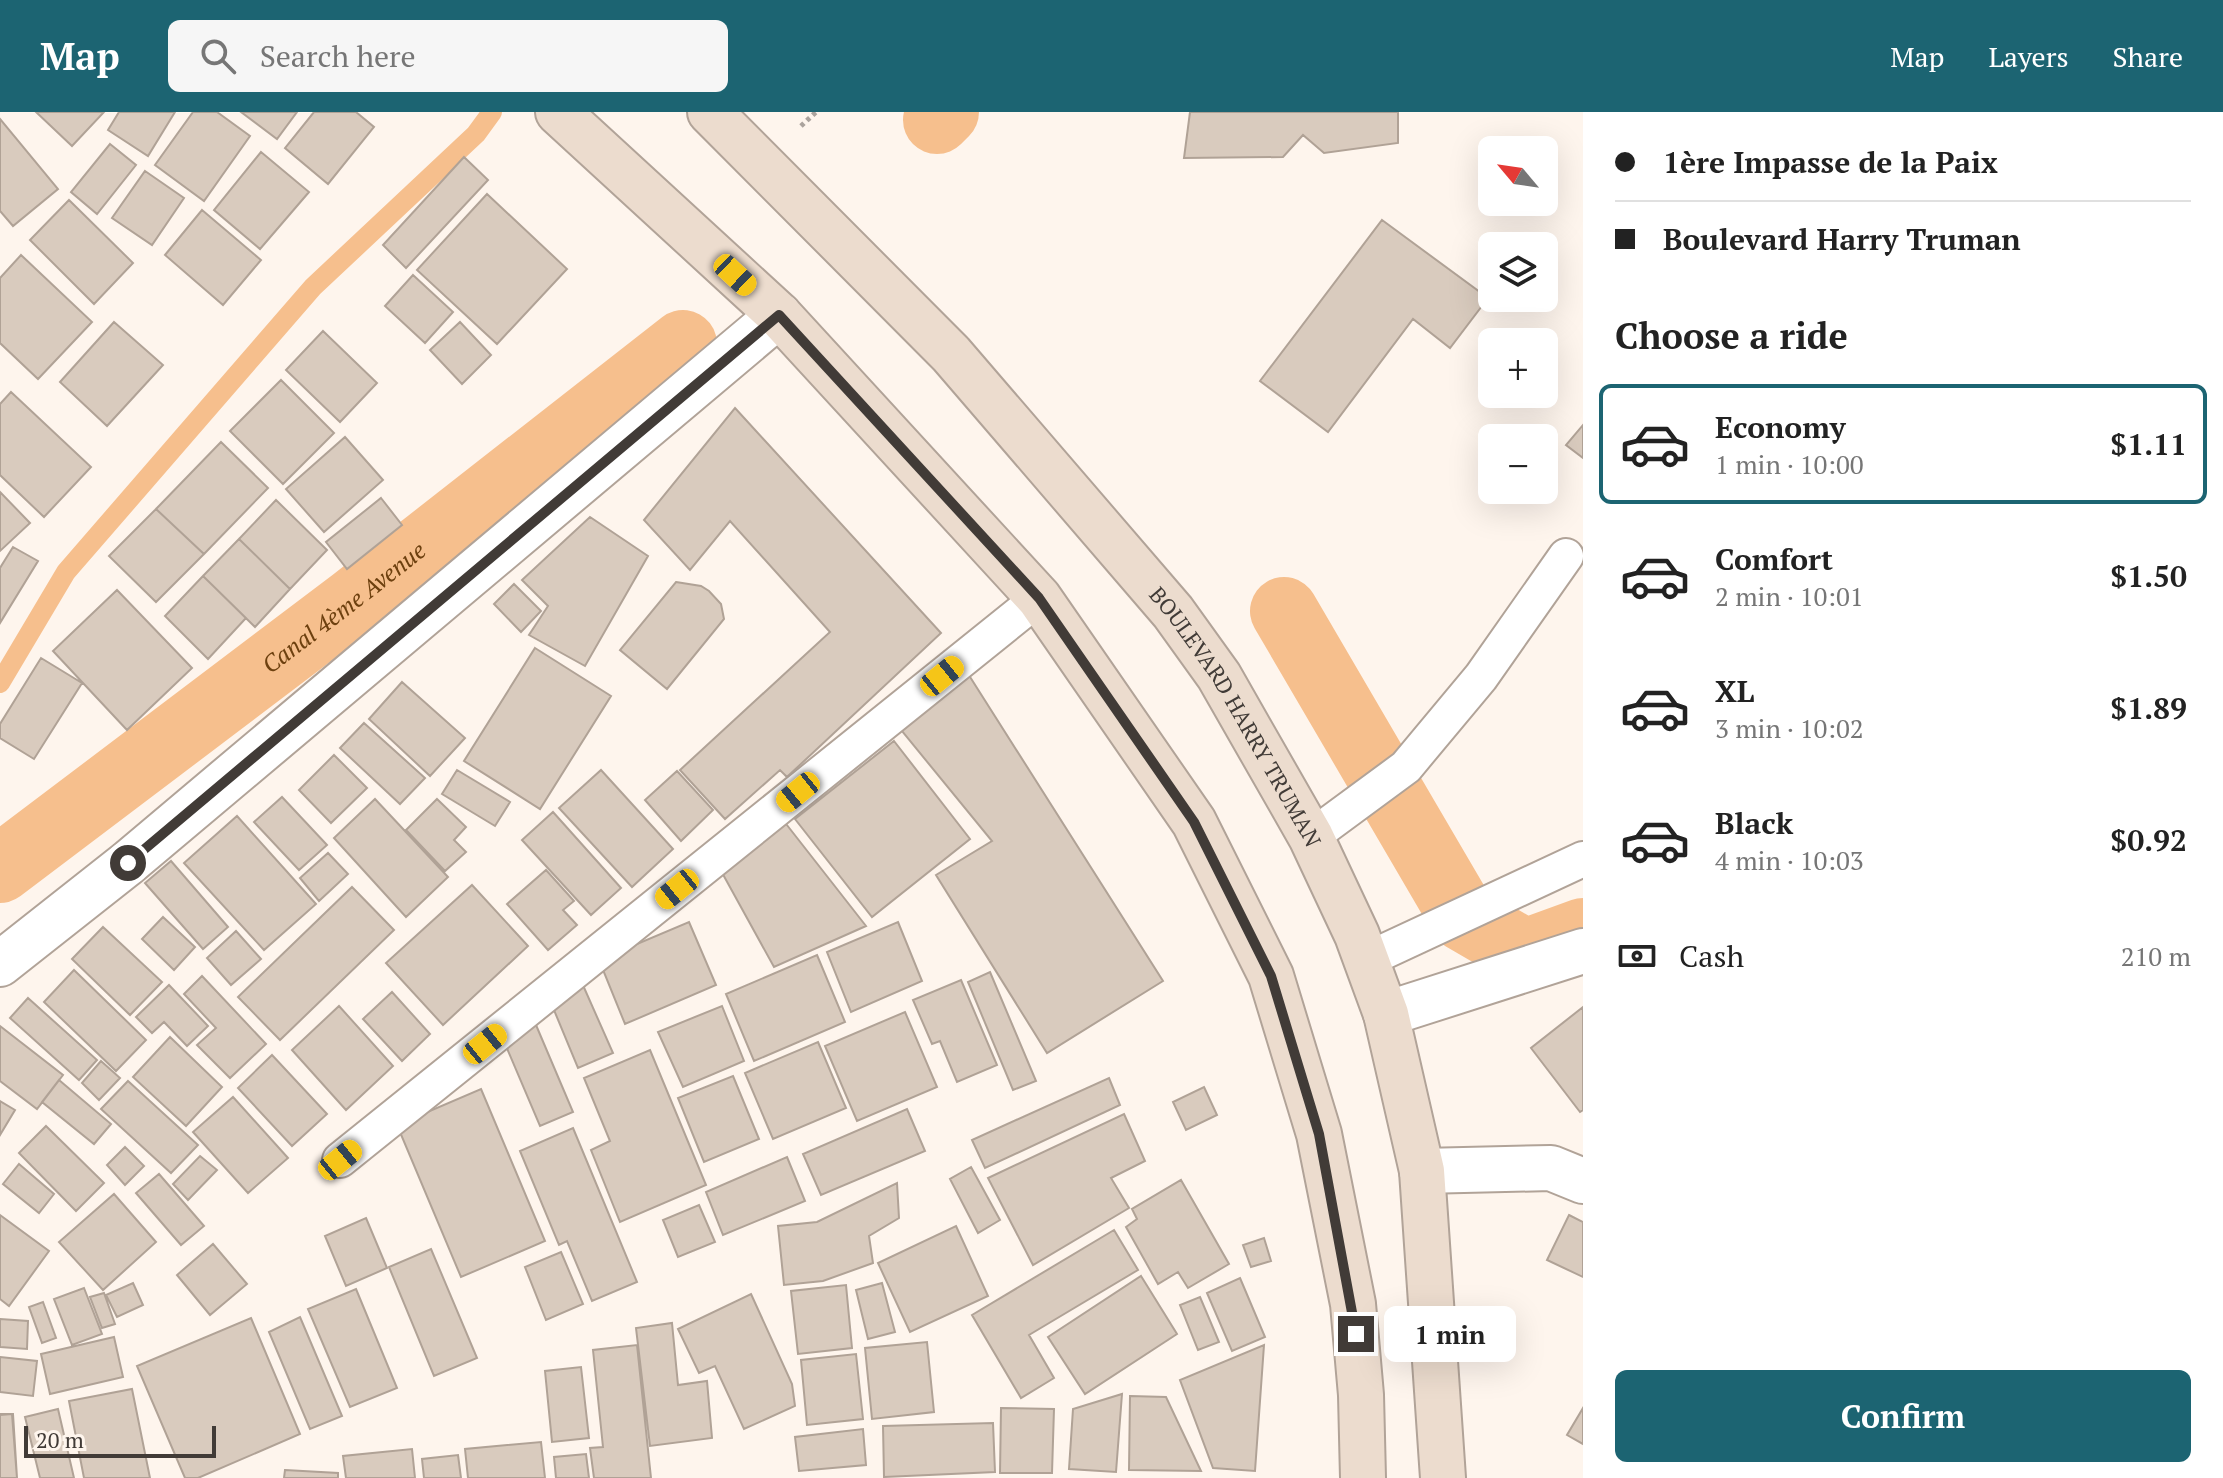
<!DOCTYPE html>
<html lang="en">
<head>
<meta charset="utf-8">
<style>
	body { margin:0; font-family:"PT Serif",serif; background:#f6f6f6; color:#222; height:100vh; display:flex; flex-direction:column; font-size:30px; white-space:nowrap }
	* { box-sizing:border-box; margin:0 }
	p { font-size:26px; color:#767676 }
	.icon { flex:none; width:44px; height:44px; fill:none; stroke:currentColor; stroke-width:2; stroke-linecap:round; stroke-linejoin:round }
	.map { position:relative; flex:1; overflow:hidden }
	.sheet { display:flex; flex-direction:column; background:#fff; width:640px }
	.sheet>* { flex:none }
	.guide { display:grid; align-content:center; height:176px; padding:0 32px; background:#fff }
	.needle { width:52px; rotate:299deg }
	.fabs { position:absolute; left:1478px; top:24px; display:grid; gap:16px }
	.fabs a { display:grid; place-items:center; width:80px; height:80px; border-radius:12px; background:#fff; box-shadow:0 8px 32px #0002; font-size:40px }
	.scale { position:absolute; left:24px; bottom:20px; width:192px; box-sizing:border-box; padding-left:8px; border:4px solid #413b37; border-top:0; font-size:22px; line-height:28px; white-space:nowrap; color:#413b37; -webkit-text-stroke:6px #fef5ed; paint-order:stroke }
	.end { position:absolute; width:36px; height:36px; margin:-18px; border:10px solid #413b37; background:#fff; box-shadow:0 0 0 4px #fff }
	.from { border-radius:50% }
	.bubble { position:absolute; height:56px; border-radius:12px; background:#fff; box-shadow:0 8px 32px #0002; font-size:26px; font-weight:800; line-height:56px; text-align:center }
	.car { position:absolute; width:24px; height:48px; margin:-24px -12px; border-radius:10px; box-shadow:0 0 6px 2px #0007; background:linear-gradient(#f5c518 24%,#345 0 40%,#f5c518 0 76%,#345 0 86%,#f5c518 0) }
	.guide b { display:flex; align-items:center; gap:28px; height:76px; font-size:30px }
	.guide b+b { border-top:2px solid #e0e0e0 }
	.guide i { width:20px; height:20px; background:#222 }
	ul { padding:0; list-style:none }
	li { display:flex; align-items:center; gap:24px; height:120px; margin:0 16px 12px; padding:0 16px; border:4px solid transparent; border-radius:12px }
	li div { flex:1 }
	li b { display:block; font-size:30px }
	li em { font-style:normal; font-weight:800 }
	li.current { border-color:#1c6472 }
	li>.icon { width:72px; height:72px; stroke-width:1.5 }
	h2 { padding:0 32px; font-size:36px; line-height:96px }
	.pay { display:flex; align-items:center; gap:20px; height:88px; padding:0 32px; font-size:30px }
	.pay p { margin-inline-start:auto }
	.button { display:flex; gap:16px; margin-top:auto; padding:16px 32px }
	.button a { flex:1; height:92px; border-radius:12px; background:#1c6472; color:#fff; font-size:32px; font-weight:800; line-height:92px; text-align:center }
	header { display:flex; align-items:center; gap:48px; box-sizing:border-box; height:112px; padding:0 40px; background:#1c6472; color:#fff }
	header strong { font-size:38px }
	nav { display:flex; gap:44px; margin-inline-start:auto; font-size:28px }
	.search { width:560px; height:72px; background:#f6f6f6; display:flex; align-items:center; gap:20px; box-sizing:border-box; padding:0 28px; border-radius:12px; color:#767676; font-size:30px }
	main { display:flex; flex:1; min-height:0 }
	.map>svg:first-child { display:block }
</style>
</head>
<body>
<header>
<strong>Map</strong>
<div class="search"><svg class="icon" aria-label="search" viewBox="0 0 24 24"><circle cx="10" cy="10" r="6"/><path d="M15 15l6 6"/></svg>Search here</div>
<nav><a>Map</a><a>Layers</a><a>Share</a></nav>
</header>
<main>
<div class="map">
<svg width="1583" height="1366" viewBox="0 0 1583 1366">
	<rect width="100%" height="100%" fill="#fef5ed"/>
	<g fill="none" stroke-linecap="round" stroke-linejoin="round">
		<path stroke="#f6bf8d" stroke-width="20" d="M 0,571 L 66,460 L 313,175 L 476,22 L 492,0"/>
		<g stroke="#f6bf8d" stroke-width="68">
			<path d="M 937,8 L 945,0"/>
			<path d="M 1284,499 L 1463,805 L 1525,841 L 1583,820"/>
			<path id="s1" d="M 0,757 L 353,490 L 683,232"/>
		</g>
	</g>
	<path fill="#d9cbbe" stroke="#b0a296" stroke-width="2" d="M 36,0 L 104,0 L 72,34 Z
		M 119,0 L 175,0 L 148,44 L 108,18 Z
		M 193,0 L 217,0 L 250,24 L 204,89 L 155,53 Z
		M 241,0 L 297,0 L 277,27 Z
		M 314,0 L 356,0 L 374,15 L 328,72 L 285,36 Z
		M 1190,0 L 1398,0 L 1398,31 L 1324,41 L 1303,23 L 1283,45 L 1184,46 Z
		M 0,7 L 58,77 L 13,114 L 0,99 Z
		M 110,32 L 136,53 L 97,102 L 71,80 Z
		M 261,40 L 309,80 L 260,137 L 214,98 Z
		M 464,45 L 488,68 L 406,156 L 383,133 Z
		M 145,59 L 184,86 L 152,133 L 112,106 Z
		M 487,82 L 567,157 L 497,232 L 417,158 Z
		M 69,88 L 133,151 L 94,192 L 30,128 Z
		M 202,98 L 261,148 L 223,193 L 165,143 Z
		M 1382,108 L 1488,186 L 1450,236 L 1413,207 L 1328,320 L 1260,269 Z
		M 21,143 L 92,210 L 38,267 L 0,231 L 0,166 Z
		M 413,163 L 453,200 L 425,231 L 385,194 Z
		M 114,210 L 163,253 L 107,314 L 60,270 Z
		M 460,210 L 491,243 L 462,272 L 430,238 Z
		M 323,219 L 377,271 L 340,310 L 286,258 Z
		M 281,268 L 334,321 L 283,372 L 230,319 Z
		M 11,280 L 91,355 L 44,405 L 0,363 L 0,292 Z
		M 735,296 L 941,521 L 787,665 L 780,658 L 725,707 L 680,658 L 830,520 L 730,409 L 690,458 L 644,408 Z
		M 1583,313 L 1583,346 L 1566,333 Z
		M 345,325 L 383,368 L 324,420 L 286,377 Z
		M 221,330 L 268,376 L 204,442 L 156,397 Z
		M 0,380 L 30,411 L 0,439 Z
		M 381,386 L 402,413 L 347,457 L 326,430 Z
		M 276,388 L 327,438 L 290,477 L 239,427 Z
		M 156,397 L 204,442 L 156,490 L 109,444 Z
		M 590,405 L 648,444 L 585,554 L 529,523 L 548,494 L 522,468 Z
		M 239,427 L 290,477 L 255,515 L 203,464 Z
		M 13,435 L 38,449 L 0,511 L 0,456 Z
		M 203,464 L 246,506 L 208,547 L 165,504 Z
		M 676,470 L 701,474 L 709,479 L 721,492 L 724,507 L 667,577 L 620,538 Z
		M 514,472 L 541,499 L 521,520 L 494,492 Z
		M 117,478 L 192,556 L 127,618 L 53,539 Z
		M 535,536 L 611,584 L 540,697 L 464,649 Z
		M 41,546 L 82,571 L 34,647 L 0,626 L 0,612 Z
		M 965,557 L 1163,869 L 1047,941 L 936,763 L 992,729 L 897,613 Z
		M 402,570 L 465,626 L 430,664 L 369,607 Z
		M 364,611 L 425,666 L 400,692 L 340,636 Z
		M 894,629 L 970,727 L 872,805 L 795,707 Z
		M 334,643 L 367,676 L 331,711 L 299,678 Z
		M 457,658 L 510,690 L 495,714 L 442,682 Z
		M 601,658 L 673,737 L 632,775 L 559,696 Z
		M 677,659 L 713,698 L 681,729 L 645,688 Z
		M 282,685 L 327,733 L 299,758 L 254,710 Z
		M 375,687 L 448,765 L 406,805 L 334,726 Z
		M 437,687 L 466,715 L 454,728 L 466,740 L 445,759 L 406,718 Z
		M 553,700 L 621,776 L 591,803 L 522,728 Z
		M 237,704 L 316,792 L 264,838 L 184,751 Z
		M 783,708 L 866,814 L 774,855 L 720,757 Z
		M 328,741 L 348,762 L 319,789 L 300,766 Z
		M 171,749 L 228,815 L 203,837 L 145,771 Z
		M 546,758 L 574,789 L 563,798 L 577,813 L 548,838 L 507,792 Z
		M 472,773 L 528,834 L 443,913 L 386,851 Z
		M 352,775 L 394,818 L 280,928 L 238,885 Z
		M 163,805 L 195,835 L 174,858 L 142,827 Z
		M 689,810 L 716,873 L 625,912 L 599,848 Z
		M 898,810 L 922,869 L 851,900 L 827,840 Z
		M 103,815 L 162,870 L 130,903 L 72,847 Z
		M 236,819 L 261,847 L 231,873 L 207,846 Z
		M 817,843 L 845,910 L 754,949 L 726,882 Z
		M 74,858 L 146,928 L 116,959 L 44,890 Z
		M 990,860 L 1036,969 L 1013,978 L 968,870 Z
		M 202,864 L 266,932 L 230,966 L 197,933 L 216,916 L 184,882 Z
		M 961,868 L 997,953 L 957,970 L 940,929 L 932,932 L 913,888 Z
		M 582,871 L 613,941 L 578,956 L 549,886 Z
		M 169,873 L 208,914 L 187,934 L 164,910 L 152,921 L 136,905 Z
		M 392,880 L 430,922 L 402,949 L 363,907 Z
		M 28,886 L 97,948 L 79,968 L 10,906 Z
		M 339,894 L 393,954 L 346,998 L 292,938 Z
		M 722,894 L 744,949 L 683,975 L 658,920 Z
		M 1583,895 L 1583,998 L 1580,1000 L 1531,936 Z
		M 905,900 L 937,975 L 857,1009 L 825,934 Z
		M 536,913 L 573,1000 L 540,1014 L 503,927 Z
		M 0,914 L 63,963 L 37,997 L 0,969 Z
		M 170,925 L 222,975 L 186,1014 L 133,965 Z
		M 818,930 L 846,996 L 773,1027 L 745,961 Z
		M 650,938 L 706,1073 L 620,1110 L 591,1038 L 610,1029 L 584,966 Z
		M 272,943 L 327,1002 L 292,1034 L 238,976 Z
		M 101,949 L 120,966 L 99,988 L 82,971 Z
		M 733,964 L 759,1027 L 704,1050 L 678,986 Z
		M 1109,966 L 1120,993 L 985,1056 L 972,1028 Z
		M 59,968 L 111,1012 L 94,1032 L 42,990 Z
		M 128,969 L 198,1033 L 171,1061 L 101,997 Z
		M 1204,975 L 1217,1003 L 1186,1018 L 1173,990 Z
		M 481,977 L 545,1129 L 461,1165 L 397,1013 Z
		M 233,985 L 288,1046 L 248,1081 L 193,1020 Z
		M 0,989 L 15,998 L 0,1023 Z
		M 907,997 L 925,1039 L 821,1083 L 803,1042 Z
		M 1124,1002 L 1145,1049 L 1111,1066 L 1129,1096 L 1033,1153 L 988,1066 Z
		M 46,1014 L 104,1071 L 76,1099 L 19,1041 Z
		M 573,1016 L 637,1170 L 592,1189 L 567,1129 L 559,1133 L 520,1039 Z
		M 125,1035 L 144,1054 L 125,1073 L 107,1053 Z
		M 200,1044 L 217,1058 L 188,1088 L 173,1072 Z
		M 787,1045 L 805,1089 L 723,1123 L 706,1080 Z
		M 19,1052 L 54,1082 L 39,1101 L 3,1072 Z
		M 971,1055 L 1000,1108 L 978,1121 L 950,1067 Z
		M 159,1062 L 204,1114 L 181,1133 L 136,1081 Z
		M 1181,1068 L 1229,1152 L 1188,1176 L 1178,1160 L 1158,1172 L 1126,1115 L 1137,1107 L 1132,1097 Z
		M 897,1071 L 899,1106 L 869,1124 L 873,1151 L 823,1169 L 784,1173 L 778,1114 L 817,1110 Z
		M 114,1082 L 156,1130 L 103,1178 L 59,1130 Z
		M 699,1093 L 715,1130 L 678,1145 L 663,1108 Z
		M 0,1103 L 49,1139 L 9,1194 L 0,1187 Z
		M 1569,1103 L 1583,1110 L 1583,1165 L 1547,1148 Z
		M 366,1106 L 387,1156 L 346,1174 L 325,1124 Z
		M 956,1114 L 988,1184 L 910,1220 L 878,1151 Z
		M 1114,1118 L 1138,1158 L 1029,1223 L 1054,1266 L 1021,1286 L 972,1203 Z
		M 1264,1126 L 1271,1149 L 1251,1155 L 1243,1133 Z
		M 213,1132 L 247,1172 L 210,1203 L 177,1163 Z
		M 431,1137 L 477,1246 L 434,1264 L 389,1155 Z
		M 561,1140 L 583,1192 L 546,1208 L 525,1155 Z
		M 1141,1164 L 1177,1222 L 1085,1282 L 1048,1225 Z
		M 1240,1166 L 1265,1225 L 1232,1239 L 1207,1181 Z
		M 133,1171 L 143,1193 L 117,1205 L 106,1183 Z
		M 882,1171 L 895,1220 L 868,1227 L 856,1178 Z
		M 846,1173 L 852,1236 L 798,1242 L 791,1179 Z
		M 84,1176 L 102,1222 L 72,1233 L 54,1187 Z
		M 356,1177 L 397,1276 L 350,1295 L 308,1197 Z
		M 104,1181 L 115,1212 L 102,1216 L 90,1185 Z
		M 751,1182 L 792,1272 L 795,1294 L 744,1317 L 715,1254 L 699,1261 L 678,1217 Z
		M 1200,1185 L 1219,1230 L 1198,1238 L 1180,1193 Z
		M 43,1190 L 56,1226 L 42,1231 L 29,1195 Z
		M 300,1205 L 342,1304 L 310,1317 L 269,1220 Z
		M 251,1206 L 300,1322 L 198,1366 L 185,1366 L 137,1254 Z
		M 0,1207 L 28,1209 L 27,1237 L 0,1235 Z
		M 672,1211 L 678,1273 L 707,1269 L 712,1326 L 650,1334 L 636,1216 Z
		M 114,1225 L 123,1265 L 50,1282 L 41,1242 Z
		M 927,1230 L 934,1300 L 872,1307 L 865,1236 Z
		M 637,1233 L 651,1366 L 594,1366 L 590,1336 L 603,1335 L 593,1238 Z
		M 1264,1233 L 1255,1359 L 1213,1356 L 1180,1268 Z
		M 856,1242 L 863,1307 L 807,1313 L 801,1248 Z
		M 0,1245 L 37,1249 L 33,1284 L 0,1280 Z
		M 581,1255 L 589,1326 L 552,1330 L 545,1259 Z
		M 132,1277 L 150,1366 L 84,1366 L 69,1289 Z
		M 1122,1282 L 1116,1360 L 1069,1357 L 1073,1297 Z
		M 1130,1284 L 1166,1285 L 1201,1359 L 1129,1358 Z
		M 1001,1296 L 1054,1297 L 1052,1361 L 1000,1361 Z
		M 1583,1296 L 1583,1332 L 1567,1323 Z
		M 58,1297 L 74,1366 L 40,1366 L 25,1305 Z
		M 0,1302 L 13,1302 L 17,1366 L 0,1366 Z
		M 12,1302 L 17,1366 L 0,1366 L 0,1303 Z
		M 993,1311 L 995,1360 L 884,1365 L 883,1314 Z
		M 863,1317 L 866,1353 L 799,1359 L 795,1325 Z
		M 541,1330 L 545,1366 L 468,1366 L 465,1337 Z
		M 412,1337 L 415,1366 L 346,1366 L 343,1344 Z
		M 586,1342 L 589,1366 L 556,1366 L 554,1345 Z
		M 458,1343 L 461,1366 L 424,1366 L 422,1347 Z
		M 285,1358 L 338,1361 L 338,1366 L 284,1366 Z"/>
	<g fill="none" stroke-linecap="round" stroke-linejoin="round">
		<defs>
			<path id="lane" d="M 1311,725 L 1406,655 L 1481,565 L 1566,444
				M 1366,848 L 1583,747
				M 340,1048 L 1039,486"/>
			<path id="street" d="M 0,852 L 128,751 L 779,203
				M 1386,902 L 1583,839
				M 1422,1059 L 1551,1056 L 1583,1069"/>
			<g id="secondary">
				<path d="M 558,0 L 779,203 L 1039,486 L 1194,710 L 1271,864 L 1319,1022 L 1353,1192 L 1361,1283 L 1363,1366"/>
				<path id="s2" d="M 710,0 L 951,242 L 1173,500 L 1219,564 L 1311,725 L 1357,823 L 1386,902 L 1422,1059 L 1443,1366"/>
			</g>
		</defs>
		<use href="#lane" stroke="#b1a398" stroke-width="38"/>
		<use href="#street" stroke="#b1a398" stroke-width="48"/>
		<use href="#secondary" stroke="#b1a398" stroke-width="48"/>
		<path stroke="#aba39d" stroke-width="5" stroke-dasharray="4 4" stroke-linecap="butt" d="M 801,14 L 816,0"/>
		<use href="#lane" stroke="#fff" stroke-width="34"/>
		<use href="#street" stroke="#fff" stroke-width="44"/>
		<use href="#secondary" stroke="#ecdcce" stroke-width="44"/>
	</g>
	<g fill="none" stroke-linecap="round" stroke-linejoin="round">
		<path stroke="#413b37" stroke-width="10" d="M 128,751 L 779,203 L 1039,486 L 1194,710 L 1271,864 L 1319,1022 L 1356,1222"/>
	</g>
	<g text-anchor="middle" stroke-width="6" stroke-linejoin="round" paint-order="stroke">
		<g font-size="22" fill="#413b37" stroke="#fef5ed">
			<text dy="8" stroke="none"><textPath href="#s2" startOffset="804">BOULEVARD HARRY TRUMAN</textPath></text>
		</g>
		<g font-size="24" font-style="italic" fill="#6d400f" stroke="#fef5ed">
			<text dy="8" stroke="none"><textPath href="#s1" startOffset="432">Canal 4ème Avenue</textPath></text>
		</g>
	</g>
</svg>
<div class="fabs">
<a><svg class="needle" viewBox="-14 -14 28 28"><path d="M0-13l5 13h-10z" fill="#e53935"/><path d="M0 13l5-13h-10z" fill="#767676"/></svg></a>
<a><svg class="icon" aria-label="layers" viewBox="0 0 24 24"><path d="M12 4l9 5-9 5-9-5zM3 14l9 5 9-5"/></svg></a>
<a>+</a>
<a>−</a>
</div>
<div class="scale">20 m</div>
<i class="end from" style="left:128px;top:751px"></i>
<i class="end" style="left:1356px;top:1222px"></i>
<div class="bubble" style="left:1384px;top:1194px;width:132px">1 min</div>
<i class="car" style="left:735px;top:163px;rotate:133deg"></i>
<i class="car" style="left:942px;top:564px;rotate:51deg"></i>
<i class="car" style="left:798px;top:680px;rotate:231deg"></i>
<i class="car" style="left:677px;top:777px;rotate:231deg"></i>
<i class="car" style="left:485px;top:932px;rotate:51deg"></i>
<i class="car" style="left:340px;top:1048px;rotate:51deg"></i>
</div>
<section class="sheet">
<div class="guide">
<b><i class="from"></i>1ère Impasse de la Paix</b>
<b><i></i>Boulevard Harry Truman</b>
</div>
<h2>Choose a ride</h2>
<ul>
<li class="current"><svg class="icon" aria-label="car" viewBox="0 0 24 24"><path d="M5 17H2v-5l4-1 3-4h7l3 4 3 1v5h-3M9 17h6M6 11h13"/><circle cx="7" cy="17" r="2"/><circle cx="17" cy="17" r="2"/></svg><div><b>Economy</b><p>1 min · 10:00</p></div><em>$1.11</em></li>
<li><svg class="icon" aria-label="car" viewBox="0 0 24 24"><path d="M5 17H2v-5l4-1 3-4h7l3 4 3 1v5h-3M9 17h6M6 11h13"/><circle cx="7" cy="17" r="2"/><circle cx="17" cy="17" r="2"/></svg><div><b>Comfort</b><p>2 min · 10:01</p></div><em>$1.50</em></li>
<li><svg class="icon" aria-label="car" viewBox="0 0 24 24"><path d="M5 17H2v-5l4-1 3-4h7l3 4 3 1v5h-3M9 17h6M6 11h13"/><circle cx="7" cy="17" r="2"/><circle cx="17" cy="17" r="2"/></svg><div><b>XL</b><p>3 min · 10:02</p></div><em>$1.89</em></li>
<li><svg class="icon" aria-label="car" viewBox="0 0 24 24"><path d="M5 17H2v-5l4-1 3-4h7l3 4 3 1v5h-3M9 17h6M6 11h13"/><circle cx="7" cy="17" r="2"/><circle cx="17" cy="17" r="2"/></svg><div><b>Black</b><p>4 min · 10:03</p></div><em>$0.92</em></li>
</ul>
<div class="pay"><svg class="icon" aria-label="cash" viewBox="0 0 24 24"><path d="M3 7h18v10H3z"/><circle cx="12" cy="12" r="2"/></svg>Cash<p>210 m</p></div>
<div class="button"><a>Confirm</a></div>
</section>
</main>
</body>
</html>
